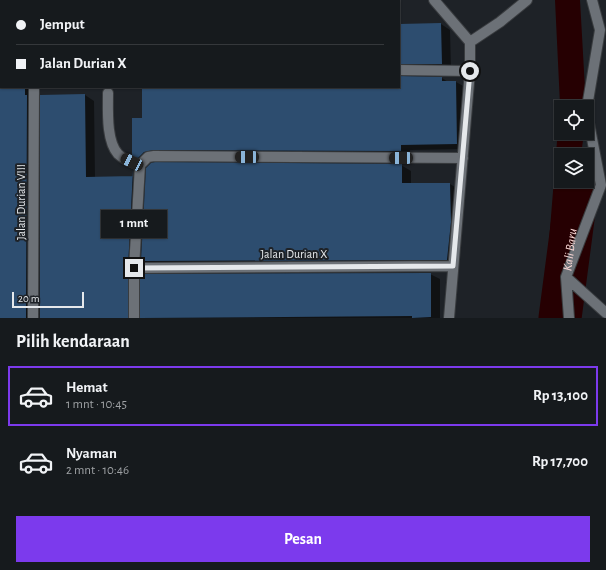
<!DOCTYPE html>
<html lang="id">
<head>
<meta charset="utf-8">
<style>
	body { margin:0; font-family:"Alegreya Sans",sans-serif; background:#1f2326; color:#f1f3f6; height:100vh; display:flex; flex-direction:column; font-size:15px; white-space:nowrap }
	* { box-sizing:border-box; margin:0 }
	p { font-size:13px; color:#9ea1a4 }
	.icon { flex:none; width:22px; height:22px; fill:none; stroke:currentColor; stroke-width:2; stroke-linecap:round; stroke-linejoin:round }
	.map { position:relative; height:318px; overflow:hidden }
	.sheet { display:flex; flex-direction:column; background:#161a1d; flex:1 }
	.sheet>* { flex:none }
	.top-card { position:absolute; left:0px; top:0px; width:400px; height:88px; box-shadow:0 1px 3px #0004,0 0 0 1px #35383b; display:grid; align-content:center; height:88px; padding:0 16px; background:#161a1d }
	.controls { position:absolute; left:554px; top:100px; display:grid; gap:8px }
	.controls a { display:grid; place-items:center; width:40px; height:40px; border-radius:0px; background:#161a1d; box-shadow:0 1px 3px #0004,0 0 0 1px #35383b; font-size:20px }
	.scale { position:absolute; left:12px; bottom:10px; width:72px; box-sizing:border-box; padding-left:4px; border:2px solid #e5e8eb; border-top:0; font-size:11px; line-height:14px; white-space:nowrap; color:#e5e8eb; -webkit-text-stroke:3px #1e2227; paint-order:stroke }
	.end { position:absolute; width:18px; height:18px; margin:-9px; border:5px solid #e5e8eb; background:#111; box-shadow:0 0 0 2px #111 }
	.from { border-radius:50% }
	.bubble { position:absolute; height:28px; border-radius:0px; background:#161a1d; box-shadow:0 1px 3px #0004,0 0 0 1px #35383b; font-size:13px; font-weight:700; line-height:28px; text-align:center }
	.car { position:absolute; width:12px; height:24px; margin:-12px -6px; border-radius:5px; box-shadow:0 0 3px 1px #0007; background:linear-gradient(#222 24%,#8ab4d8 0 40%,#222 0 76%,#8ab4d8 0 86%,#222 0) }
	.top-card b { display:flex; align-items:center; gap:14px; height:38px; font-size:15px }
	.top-card b+b { border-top:1px solid #35383b }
	.top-card i { width:10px; height:10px; background:#f1f3f6 }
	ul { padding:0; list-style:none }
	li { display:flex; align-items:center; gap:12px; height:60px; margin:0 8px 6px; padding:0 8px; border:2px solid transparent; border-radius:0px }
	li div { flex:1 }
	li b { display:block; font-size:15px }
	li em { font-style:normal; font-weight:700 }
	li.on { border-color:#7c3aed }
	li>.icon { width:36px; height:36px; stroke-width:1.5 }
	h2 { padding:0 16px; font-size:18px; line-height:48px }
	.button { display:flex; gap:8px; margin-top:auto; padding:8px 16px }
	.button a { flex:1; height:46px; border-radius:0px; background:#7c3aed; color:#fff; font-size:16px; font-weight:700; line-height:46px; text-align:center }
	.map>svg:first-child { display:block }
</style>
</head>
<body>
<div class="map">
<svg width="606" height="318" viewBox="0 0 606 318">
	<rect width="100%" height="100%" fill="#1e2227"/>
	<path fill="#260002" d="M 555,0 L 580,0 L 586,107 L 561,107 L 561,133 L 584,133 L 581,155 L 561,155 L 561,181 L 578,181 L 566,277 L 560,318 L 540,318 L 546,279 L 560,104 Z"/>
	<path fill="#0007" d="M 45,0 L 298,0 L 298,1 L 45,1 Z
		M 0,4 L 1,4 L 1,87 L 34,87 L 35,318 L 0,318 Z
		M 441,24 L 450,30 L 451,69 L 403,71 L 401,76 L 402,77 L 442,78 L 448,82 L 456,82 L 465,87 L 466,149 L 410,150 L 410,156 L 143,160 L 133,155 L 143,119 L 143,87 L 399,87 L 399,26 Z
		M 85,95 L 94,101 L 95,178 L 134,177 L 134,171 L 142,176 L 136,318 L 41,318 Z
		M 401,165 L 411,171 L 411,184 L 450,184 L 460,190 L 457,265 L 152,267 L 142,261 Z
		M 430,274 L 440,279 L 440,318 L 141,318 L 142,275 Z"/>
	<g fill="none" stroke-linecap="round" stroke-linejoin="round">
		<path stroke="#260002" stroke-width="43" id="s1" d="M 560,318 L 578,181"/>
	</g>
	<path fill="#2d4d6f" d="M 441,23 L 442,64 L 399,64 L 399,24 Z
		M 399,76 L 442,77 L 442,81 L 456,81 L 457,144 L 401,145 L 401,151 L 154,150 L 144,152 L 138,158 L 132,156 L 132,118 L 142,118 L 142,87 L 399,87 Z
		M 0,87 L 25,87 L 25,95 L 27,95 L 26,318 L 0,318 Z
		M 85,94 L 86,177 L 133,176 L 133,170 L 128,268 L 128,318 L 40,318 L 40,95 Z
		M 155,162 L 402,164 L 402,183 L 450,183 L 451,222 L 447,260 L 141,261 L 146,168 L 151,163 Z
		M 431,273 L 431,317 L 412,318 L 412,316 L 140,318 L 140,274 Z"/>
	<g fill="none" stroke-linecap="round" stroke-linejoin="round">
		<defs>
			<path id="service" d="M 108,93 C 108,110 106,141 118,154 C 124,160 133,163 140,165"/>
			<path id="minor" d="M 33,0 L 33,1
				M 434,0 L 470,42 L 470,71 L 449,318
				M 470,42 L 500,22 L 527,0
				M 399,70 L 470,71
				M 587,107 L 600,30 L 592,0
				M 134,268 L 453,266
				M 566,277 L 606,313
				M 33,318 L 34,87
				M 134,318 L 134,268 L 140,165 L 148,157 L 154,156 L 463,158
				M 569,318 L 566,277 L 601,185 L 587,113"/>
		</defs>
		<use href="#service" stroke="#393c3f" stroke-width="12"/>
		<use href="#minor" stroke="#393c3f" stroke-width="12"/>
		<use href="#service" stroke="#6c7177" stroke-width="10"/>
		<use href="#minor" stroke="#6c7177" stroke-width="10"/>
	</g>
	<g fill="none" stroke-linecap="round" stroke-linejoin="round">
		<path stroke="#e5e8eb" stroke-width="5" d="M 134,268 L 453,266 L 470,71"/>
	</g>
	<g text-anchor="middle" stroke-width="4" stroke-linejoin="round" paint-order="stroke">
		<g font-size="12" fill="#e5e8eb" stroke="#1e2227">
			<text transform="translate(21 202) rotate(-90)" y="4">Jalan Durian VIII</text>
			<text x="294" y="258">Jalan Durian X</text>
		</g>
		<g font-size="13" font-style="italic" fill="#fad7d5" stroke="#1e2227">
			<text dy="5" stroke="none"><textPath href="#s1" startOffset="69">Kali Baru</textPath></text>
		</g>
	</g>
</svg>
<div class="controls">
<a><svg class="icon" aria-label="locate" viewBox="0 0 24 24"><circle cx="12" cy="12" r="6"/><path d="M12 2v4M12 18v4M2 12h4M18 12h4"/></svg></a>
<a><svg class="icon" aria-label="layers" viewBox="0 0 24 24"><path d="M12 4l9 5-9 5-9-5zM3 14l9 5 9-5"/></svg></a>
</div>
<div class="scale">20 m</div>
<i class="end from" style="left:470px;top:71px"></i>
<i class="end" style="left:134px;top:268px"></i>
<div class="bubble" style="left:101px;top:210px;width:66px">1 mnt</div>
<i class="car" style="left:247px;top:157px;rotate:271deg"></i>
<i class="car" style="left:401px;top:158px;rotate:270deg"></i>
<i class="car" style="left:132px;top:162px;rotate:296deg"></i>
<div class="top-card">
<b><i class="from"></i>Jemput</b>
<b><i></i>Jalan Durian X</b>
</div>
</div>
<section class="sheet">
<h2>Pilih kendaraan</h2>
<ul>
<li class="on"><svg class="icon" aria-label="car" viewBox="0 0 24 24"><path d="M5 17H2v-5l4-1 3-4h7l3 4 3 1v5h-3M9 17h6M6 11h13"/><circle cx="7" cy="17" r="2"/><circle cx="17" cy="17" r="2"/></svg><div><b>Hemat</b><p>1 mnt · 10:45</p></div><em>Rp 13,100</em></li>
<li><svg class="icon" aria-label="car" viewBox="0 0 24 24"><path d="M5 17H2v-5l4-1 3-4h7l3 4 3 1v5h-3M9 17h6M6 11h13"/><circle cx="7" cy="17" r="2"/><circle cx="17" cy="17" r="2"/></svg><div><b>Nyaman</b><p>2 mnt · 10:46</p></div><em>Rp 17,700</em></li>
</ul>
<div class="button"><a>Pesan</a></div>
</section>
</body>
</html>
